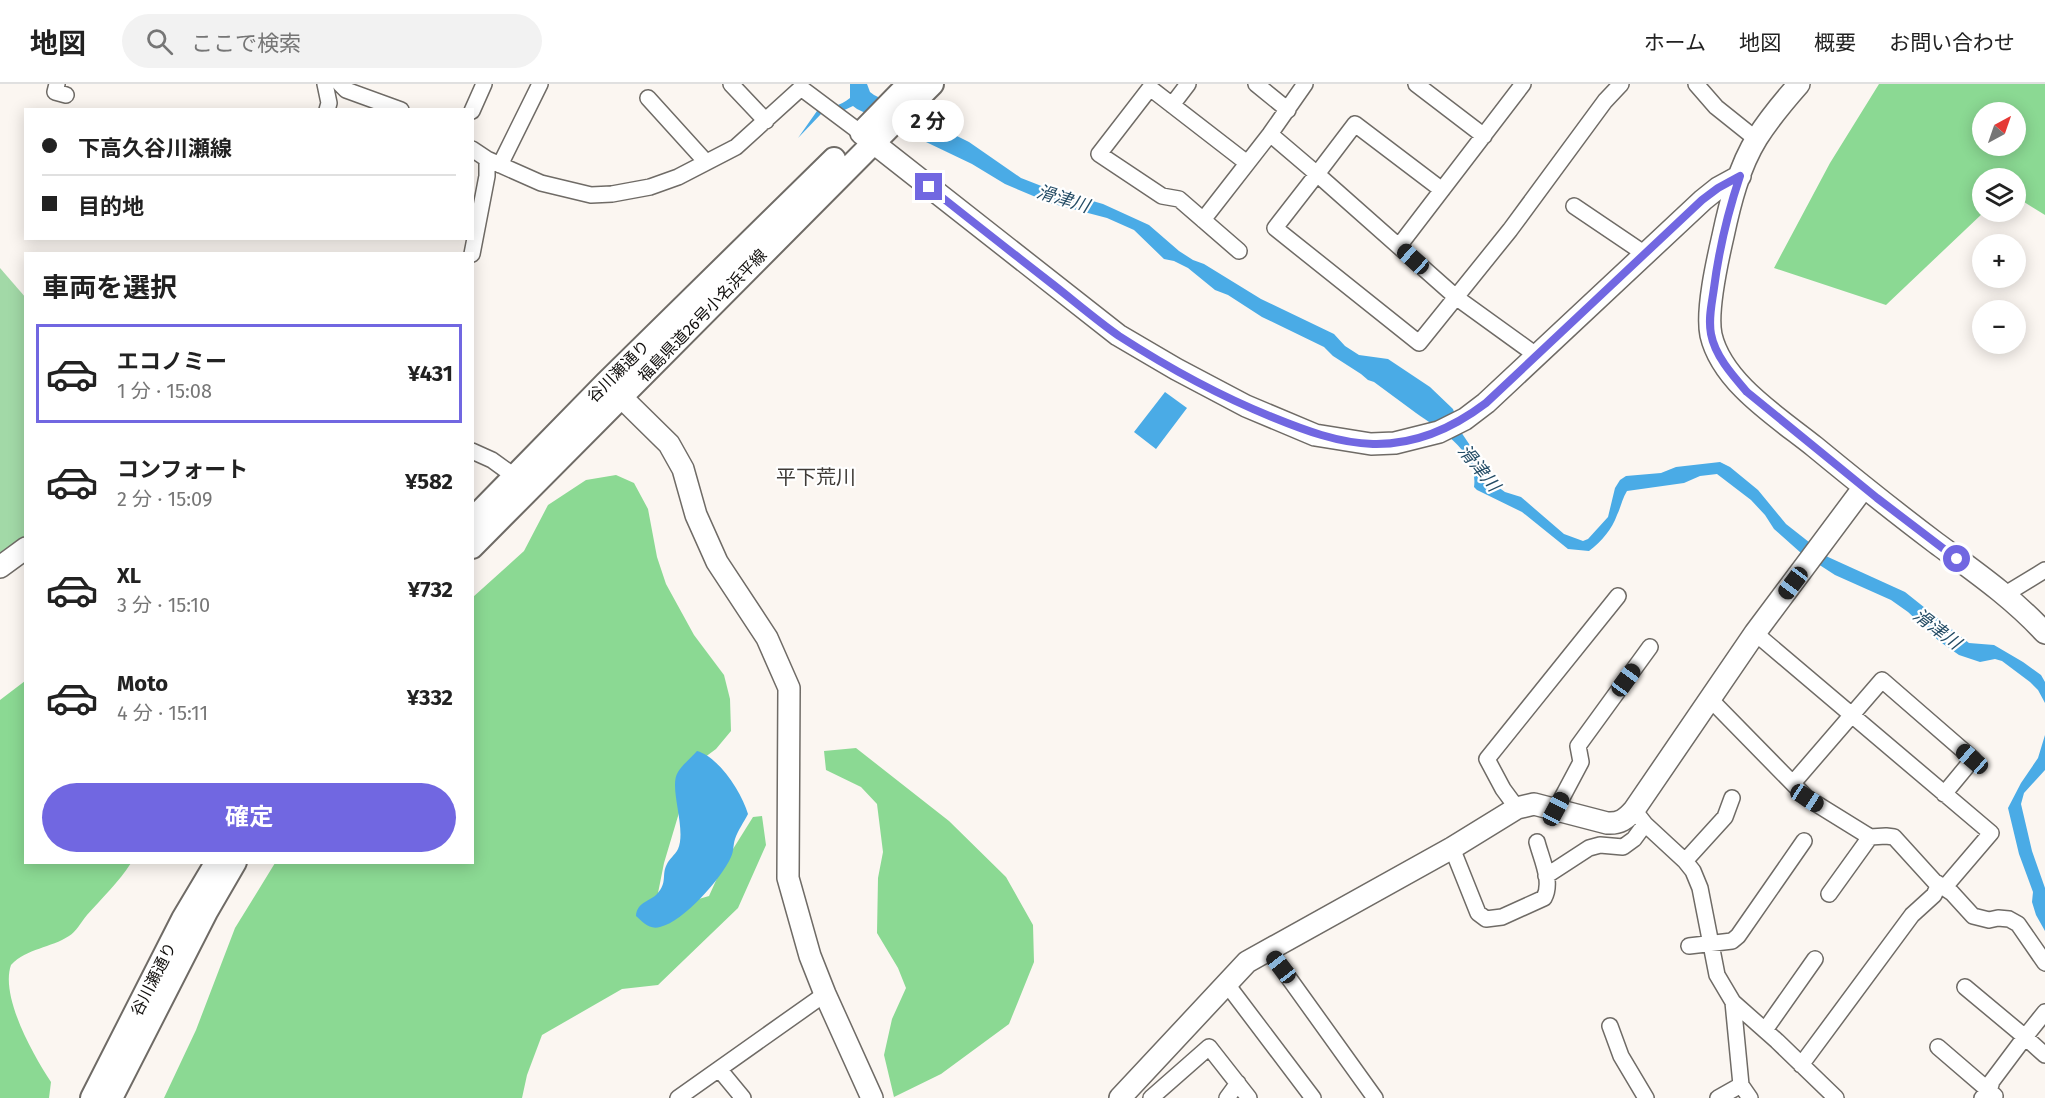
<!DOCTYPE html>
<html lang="ja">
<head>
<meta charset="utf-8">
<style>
	body { margin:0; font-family:"Fira Sans","Noto Sans JP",sans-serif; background:#f2f2f2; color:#222; height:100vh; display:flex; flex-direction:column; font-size:22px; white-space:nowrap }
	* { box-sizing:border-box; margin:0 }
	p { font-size:20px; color:#767676 }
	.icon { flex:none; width:33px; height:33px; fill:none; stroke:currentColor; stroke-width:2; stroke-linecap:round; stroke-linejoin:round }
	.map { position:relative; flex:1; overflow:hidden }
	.side { position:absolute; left:24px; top:168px; width:450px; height:612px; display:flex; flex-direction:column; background:#fff; border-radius:0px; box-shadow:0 3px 15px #0003 }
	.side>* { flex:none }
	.top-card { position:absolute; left:24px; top:24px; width:450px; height:132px; border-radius:0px; box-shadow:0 3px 15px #0003; display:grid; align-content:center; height:132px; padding:0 18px; background:#fff }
	.needle { width:39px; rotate:40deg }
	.tools { position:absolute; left:1972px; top:18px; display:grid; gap:12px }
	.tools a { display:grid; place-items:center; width:54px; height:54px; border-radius:50%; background:#fff; box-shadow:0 3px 15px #0003; font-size:30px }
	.end { position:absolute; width:27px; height:27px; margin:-14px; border:8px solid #7167e1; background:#fff; box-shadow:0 0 0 3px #fff }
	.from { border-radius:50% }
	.bubble { position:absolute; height:42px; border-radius:21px; background:#fff; box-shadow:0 3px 15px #0003; font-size:20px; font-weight:700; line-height:42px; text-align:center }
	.car { position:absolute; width:18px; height:36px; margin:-18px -9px; border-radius:8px; box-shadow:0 0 4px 2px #0007; background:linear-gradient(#222 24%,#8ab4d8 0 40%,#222 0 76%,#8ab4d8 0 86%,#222 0) }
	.top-card b { display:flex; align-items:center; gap:21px; height:57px; font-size:22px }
	.top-card b+b { border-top:2px solid #e0e0e0 }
	.top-card i { width:15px; height:15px; background:#222 }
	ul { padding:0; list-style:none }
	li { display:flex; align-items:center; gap:18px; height:99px; margin:0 12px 9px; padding:0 6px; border:3px solid transparent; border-radius:0px }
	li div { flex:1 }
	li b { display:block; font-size:22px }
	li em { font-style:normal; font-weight:700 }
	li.on { border-color:#7167e1 }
	li>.icon { width:54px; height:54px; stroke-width:1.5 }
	h2 { padding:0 18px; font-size:27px; line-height:72px }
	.action { display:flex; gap:12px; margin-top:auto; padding:12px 18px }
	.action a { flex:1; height:69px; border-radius:36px; background:#7167e1; color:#fff; font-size:24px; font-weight:700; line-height:69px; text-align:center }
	header { display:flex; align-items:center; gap:36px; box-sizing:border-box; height:84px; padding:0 30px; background:#fff; border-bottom:2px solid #e0e0e0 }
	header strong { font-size:28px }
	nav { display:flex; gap:33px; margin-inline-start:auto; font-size:21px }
	.search { width:420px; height:54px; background:#f2f2f2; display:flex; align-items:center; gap:15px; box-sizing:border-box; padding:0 21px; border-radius:33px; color:#767676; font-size:22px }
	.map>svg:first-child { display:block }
</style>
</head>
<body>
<header>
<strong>地図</strong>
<div class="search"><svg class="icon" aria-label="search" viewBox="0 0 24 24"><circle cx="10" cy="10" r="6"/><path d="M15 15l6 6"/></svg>ここで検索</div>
<nav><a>ホーム</a><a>地図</a><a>概要</a><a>お問い合わせ</a></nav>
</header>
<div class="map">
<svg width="2045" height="1014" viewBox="0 0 2045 1014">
	<rect width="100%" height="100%" fill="#fbf6f1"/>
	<path fill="#a2d9a7" d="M 0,184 L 26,214 L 25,464 L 0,483 Z"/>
	<path fill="#8bd993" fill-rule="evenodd" d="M 1879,0 L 2045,0 L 2045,131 L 2016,113 L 2016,94 L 1983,94 L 1984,128 L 1886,221 L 1774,184 L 1830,79 ZM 1983,28 L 2016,28 L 2016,62 L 1983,62 Z
		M 616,391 L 634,399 L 648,425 L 657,473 L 666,500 L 694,551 L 724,591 L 730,615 L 731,647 L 716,665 L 693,682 L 664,779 L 658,809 L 675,822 L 709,812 L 723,781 L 753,733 L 762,732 L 766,761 L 738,824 L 658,901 L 622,905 L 542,951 L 527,991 L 522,1014 L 164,1014 L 196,946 L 235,844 L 275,779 L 472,778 L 473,513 L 524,467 L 548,421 L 586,396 Z
		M 25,597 L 26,778 L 131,779 C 119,798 102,814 87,831 C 81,838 76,848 69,852 C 51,864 27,864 11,881 C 0,912 33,971 51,998 L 49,1014 L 0,1014 L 0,616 Z
		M 856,664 L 949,737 L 1006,793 L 1033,841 L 1034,878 L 1009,940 L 941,990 L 894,1013 L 884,971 L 892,935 L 906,904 L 898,884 L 877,849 L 878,794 L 883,768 L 877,720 L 861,703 L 826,686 L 824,667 Z"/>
	<path fill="#4aabe6" d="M 850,0 L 867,0 L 870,8 L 874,11 L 969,58 L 1021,94 L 1044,103 L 1103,120 L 1149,141 L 1179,167 L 1193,176 L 1204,180 L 1261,215 L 1334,250 L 1345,262 L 1359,271 L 1388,275 L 1430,303 L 1453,325 L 1461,348 L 1498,403 L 1505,408 L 1521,413 L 1564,450 L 1583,457 L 1588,455 L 1608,433 L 1615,404 L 1620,396 L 1626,392 L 1661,389 L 1676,383 L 1720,378 L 1730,383 L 1758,406 L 1786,440 L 1828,473 L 1905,508 L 1969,559 L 1994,561 L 2023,578 L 2041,591 L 2045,598 L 2045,619 L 2038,606 L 2030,598 L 2002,577 L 1995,575 L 1980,578 L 1959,571 L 1939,557 L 1908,528 L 1891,516 L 1835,491 L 1801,469 L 1774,445 L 1765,431 L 1751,416 L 1717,390 L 1700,392 L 1684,399 L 1627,407 C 1622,415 1621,423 1617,431 C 1612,445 1602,457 1589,467 L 1568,465 L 1522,428 L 1477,406 L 1474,403 C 1479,368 1439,345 1416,329 C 1402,319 1388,308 1374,298 L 1368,296 L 1361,290 L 1333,272 L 1324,263 L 1262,233 L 1228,211 L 1215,206 L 1188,184 L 1174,177 L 1164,175 L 1134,146 L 1107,134 L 1050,119 L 1005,100 L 972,80 L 857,25 L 853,22 L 840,28 L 821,30 L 798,54 L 817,27 C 830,24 840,22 850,14 Z
		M 1165,308 L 1187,324 L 1156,365 L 1134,348 Z
		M 2045,651 L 2045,686 L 2024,709 L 2021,720 L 2032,767 L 2045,804 L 2045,847 L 2036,831 L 2032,818 L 2033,808 L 2019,770 L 2008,724 L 2021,699 L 2038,674 Z
		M 697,667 C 719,673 742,709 748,730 C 744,738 738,746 735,755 C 733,761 734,767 731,773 C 722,794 683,838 660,843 C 649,846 643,838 636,832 C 637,818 649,818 657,810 C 668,798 661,791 667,780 C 669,775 675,771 678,765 C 687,744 668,703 678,688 C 683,680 691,674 697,667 Z"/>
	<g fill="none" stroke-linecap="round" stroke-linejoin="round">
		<defs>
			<path id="street" d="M 57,0 L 55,8 L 66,11
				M 325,0 L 329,19 L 327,26
				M 340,0 L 346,6 L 401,26
				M 731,0 L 766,37
				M 1256,0 L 1288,26
				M 1416,0 L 1484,52
				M 1696,0 L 1716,23 L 1756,55
				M 648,14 L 706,78
				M 1172,21 L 1188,0
				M 472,27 L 484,0
				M 1270,50 L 1317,90 L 1275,144 L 1419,259 L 1510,146 L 1605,17 L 1621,0
				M 472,65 L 487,75 L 541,99 L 591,111 L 612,110 L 650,103 L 678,93 L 736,63 L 801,4 L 861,49
				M 500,81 L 540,0
				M 1442,106 L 1355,40 L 1317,90 L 1457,214 L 1536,271
				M 1574,122 L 1645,170
				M 1203,136 L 1270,50 L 1305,0
				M 1399,162 L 1523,0
				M 1239,167 L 1179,115 L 1162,112 L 1099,70 L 1150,4 L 1247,79
				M 472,170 L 487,92 L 487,75
				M 472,367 L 492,376 L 514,392
				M 2004,511 L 2045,486
				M 1755,549 L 1991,749 L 1944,804
				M 1709,614 L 1807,714 L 1870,753 L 1886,752 L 1894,753 L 1934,797 L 1952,809 L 1973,832 L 1989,836 L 1998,834 L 2009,835 L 2018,840 L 2045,879
				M 1793,699 L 1882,596 L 1973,675 L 1944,710
				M 1517,724 L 1503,705 L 1487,675 L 1618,512
				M 1556,725 L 1581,678 L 1578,662 L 1650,563
				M 1634,726 L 1645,740 L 1685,777 L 1693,787 L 1700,804 L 1717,891 L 1733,918 L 1777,957 L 1836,1014
				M 1452,764 L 1478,829 L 1486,835 L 1502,833 L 1544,814 C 1553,798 1541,774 1537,758
				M 1685,777 L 1725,733 L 1732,714
				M 1546,792 L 1589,764 L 1600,761 L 1623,763 L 1634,755 L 1645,740
				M 1829,810 L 1870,753
				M 1689,862 L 1732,857 L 1738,852 L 1804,757
				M 1268,865 L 1375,1014
				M 1226,899 L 1313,1014
				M 1965,903 L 2025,953 L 2045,928
				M 1733,918 L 1741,1001 L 1750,1014
				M 1610,942 L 1621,972 L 1646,1014
				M 1765,946 L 1815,875
				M 1938,963 L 1995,1012
				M 1801,981 L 1912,831 L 1934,811 L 1939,800
				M 719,985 L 743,1014
				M 678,1014 L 825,910
				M 1151,1014 L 1209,963 L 1249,1014
				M 1227,1014 L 1238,999
				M 1718,1014 L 1741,1001
				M 1982,1014 L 1989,1007 L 1992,997 L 2025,953 L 2045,971"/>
			<path id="secondary" d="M 1799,0 C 1784,17 1769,35 1757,54 C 1739,83 1730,119 1723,152 C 1717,178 1706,227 1711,251 C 1722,299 1779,334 1815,363 C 1855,396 1895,428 1936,459 C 1974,487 2013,514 2045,549
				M 861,49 L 1118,251 L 1176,285 L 1246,322 L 1315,351 L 1371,360 L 1395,359 L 1439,348 L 1465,335 L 1486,319 L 1703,116 L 1718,104 L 1740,92
				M 610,302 L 669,360 L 683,385 L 696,431 L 717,478 L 767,554 L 789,604 L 788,794 L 810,872 L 825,910 L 872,1014
				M 0,483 L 26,464
				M 1120,1014 L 1247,878 L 1452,764 L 1517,724 L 1534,720 L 1607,739 C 1620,740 1626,735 1634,726 L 1755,549 L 1864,403"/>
			<path id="primary" d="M 864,46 L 909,0
				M 472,436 L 606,299 L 834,75
				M 472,463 L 932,0
				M 92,1014 L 183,835 L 217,778
				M 111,1014 L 206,828 L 235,778"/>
		</defs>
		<use href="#street" stroke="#6f6b66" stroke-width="18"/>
		<use href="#secondary" stroke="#6f6b66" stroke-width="24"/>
		<use href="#primary" stroke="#6f6b66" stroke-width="26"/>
		<use href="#street" stroke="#fff" stroke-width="15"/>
		<use href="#secondary" stroke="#fff" stroke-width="21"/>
		<use href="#primary" stroke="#fff" stroke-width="22"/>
	</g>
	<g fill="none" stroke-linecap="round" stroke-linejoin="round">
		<path stroke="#7167e1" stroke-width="8" d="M 929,103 C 969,135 1010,167 1051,199 C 1073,216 1096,236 1119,252 C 1167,283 1220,312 1272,333 C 1304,346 1338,359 1373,360 C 1416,361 1453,344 1486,319 L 1702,116 L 1718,104 L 1740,92 C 1728,128 1719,165 1714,204 C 1712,219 1708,234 1711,250 C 1715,272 1733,292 1747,308 L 1877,414 L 1957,475"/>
	</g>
	<g text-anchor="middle" stroke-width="4.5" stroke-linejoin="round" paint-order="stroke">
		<g font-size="16" fill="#100e0c" stroke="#fff">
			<text transform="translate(702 231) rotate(-46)" y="6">福島県道26号小名浜平線</text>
			<text transform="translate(618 287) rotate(-45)" y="6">谷川瀬通り</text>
			<text transform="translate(153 895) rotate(-63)" y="6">谷川瀬通り</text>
		</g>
		<g font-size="18" font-style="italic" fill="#254d66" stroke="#fff">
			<text transform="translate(1063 115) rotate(17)" y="6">滑津川</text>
			<text transform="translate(1479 384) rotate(51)" y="6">滑津川</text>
			<text transform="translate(1937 545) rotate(37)" y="6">滑津川</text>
		</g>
		<g font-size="20" fill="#3f3b37" stroke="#fff">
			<text x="816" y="400">平下荒川</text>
		</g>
	</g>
</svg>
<div class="tools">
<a><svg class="needle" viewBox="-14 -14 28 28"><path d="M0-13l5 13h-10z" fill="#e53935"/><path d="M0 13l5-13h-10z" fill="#767676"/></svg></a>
<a><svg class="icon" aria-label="layers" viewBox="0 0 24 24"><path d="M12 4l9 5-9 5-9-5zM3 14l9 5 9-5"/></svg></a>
<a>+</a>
<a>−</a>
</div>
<i class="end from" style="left:1957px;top:475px"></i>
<i class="end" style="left:929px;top:103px"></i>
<div class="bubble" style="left:892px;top:16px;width:72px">2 分</div>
<i class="car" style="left:1413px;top:175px;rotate:312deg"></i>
<i class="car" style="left:1793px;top:499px;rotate:217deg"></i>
<i class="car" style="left:1626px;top:596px;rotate:36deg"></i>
<i class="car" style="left:1972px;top:675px;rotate:311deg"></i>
<i class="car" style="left:1807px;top:714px;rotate:123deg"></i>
<i class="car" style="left:1556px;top:725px;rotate:28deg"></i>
<i class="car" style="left:1281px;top:883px;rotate:322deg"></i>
<div class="top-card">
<b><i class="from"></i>下高久谷川瀬線</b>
<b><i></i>目的地</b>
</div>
<section class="side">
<h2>車両を選択</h2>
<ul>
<li class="on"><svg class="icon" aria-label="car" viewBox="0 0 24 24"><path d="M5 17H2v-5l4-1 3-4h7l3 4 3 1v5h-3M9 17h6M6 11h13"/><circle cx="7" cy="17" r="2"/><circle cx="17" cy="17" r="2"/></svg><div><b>エコノミー</b><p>1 分 · 15:08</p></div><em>¥431</em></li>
<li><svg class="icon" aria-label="car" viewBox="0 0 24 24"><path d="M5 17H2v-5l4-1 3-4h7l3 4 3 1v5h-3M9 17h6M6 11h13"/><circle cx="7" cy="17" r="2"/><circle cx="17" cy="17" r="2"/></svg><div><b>コンフォート</b><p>2 分 · 15:09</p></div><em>¥582</em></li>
<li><svg class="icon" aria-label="car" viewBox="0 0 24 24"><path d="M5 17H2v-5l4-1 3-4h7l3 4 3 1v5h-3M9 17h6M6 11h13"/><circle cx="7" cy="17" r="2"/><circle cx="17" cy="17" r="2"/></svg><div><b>XL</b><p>3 分 · 15:10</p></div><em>¥732</em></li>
<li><svg class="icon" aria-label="car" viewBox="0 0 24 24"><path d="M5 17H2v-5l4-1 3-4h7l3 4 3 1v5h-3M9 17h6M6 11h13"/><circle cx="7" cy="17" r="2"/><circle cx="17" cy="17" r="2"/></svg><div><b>Moto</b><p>4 分 · 15:11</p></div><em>¥332</em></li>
</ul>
<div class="action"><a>確定</a></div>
</section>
</div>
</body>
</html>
